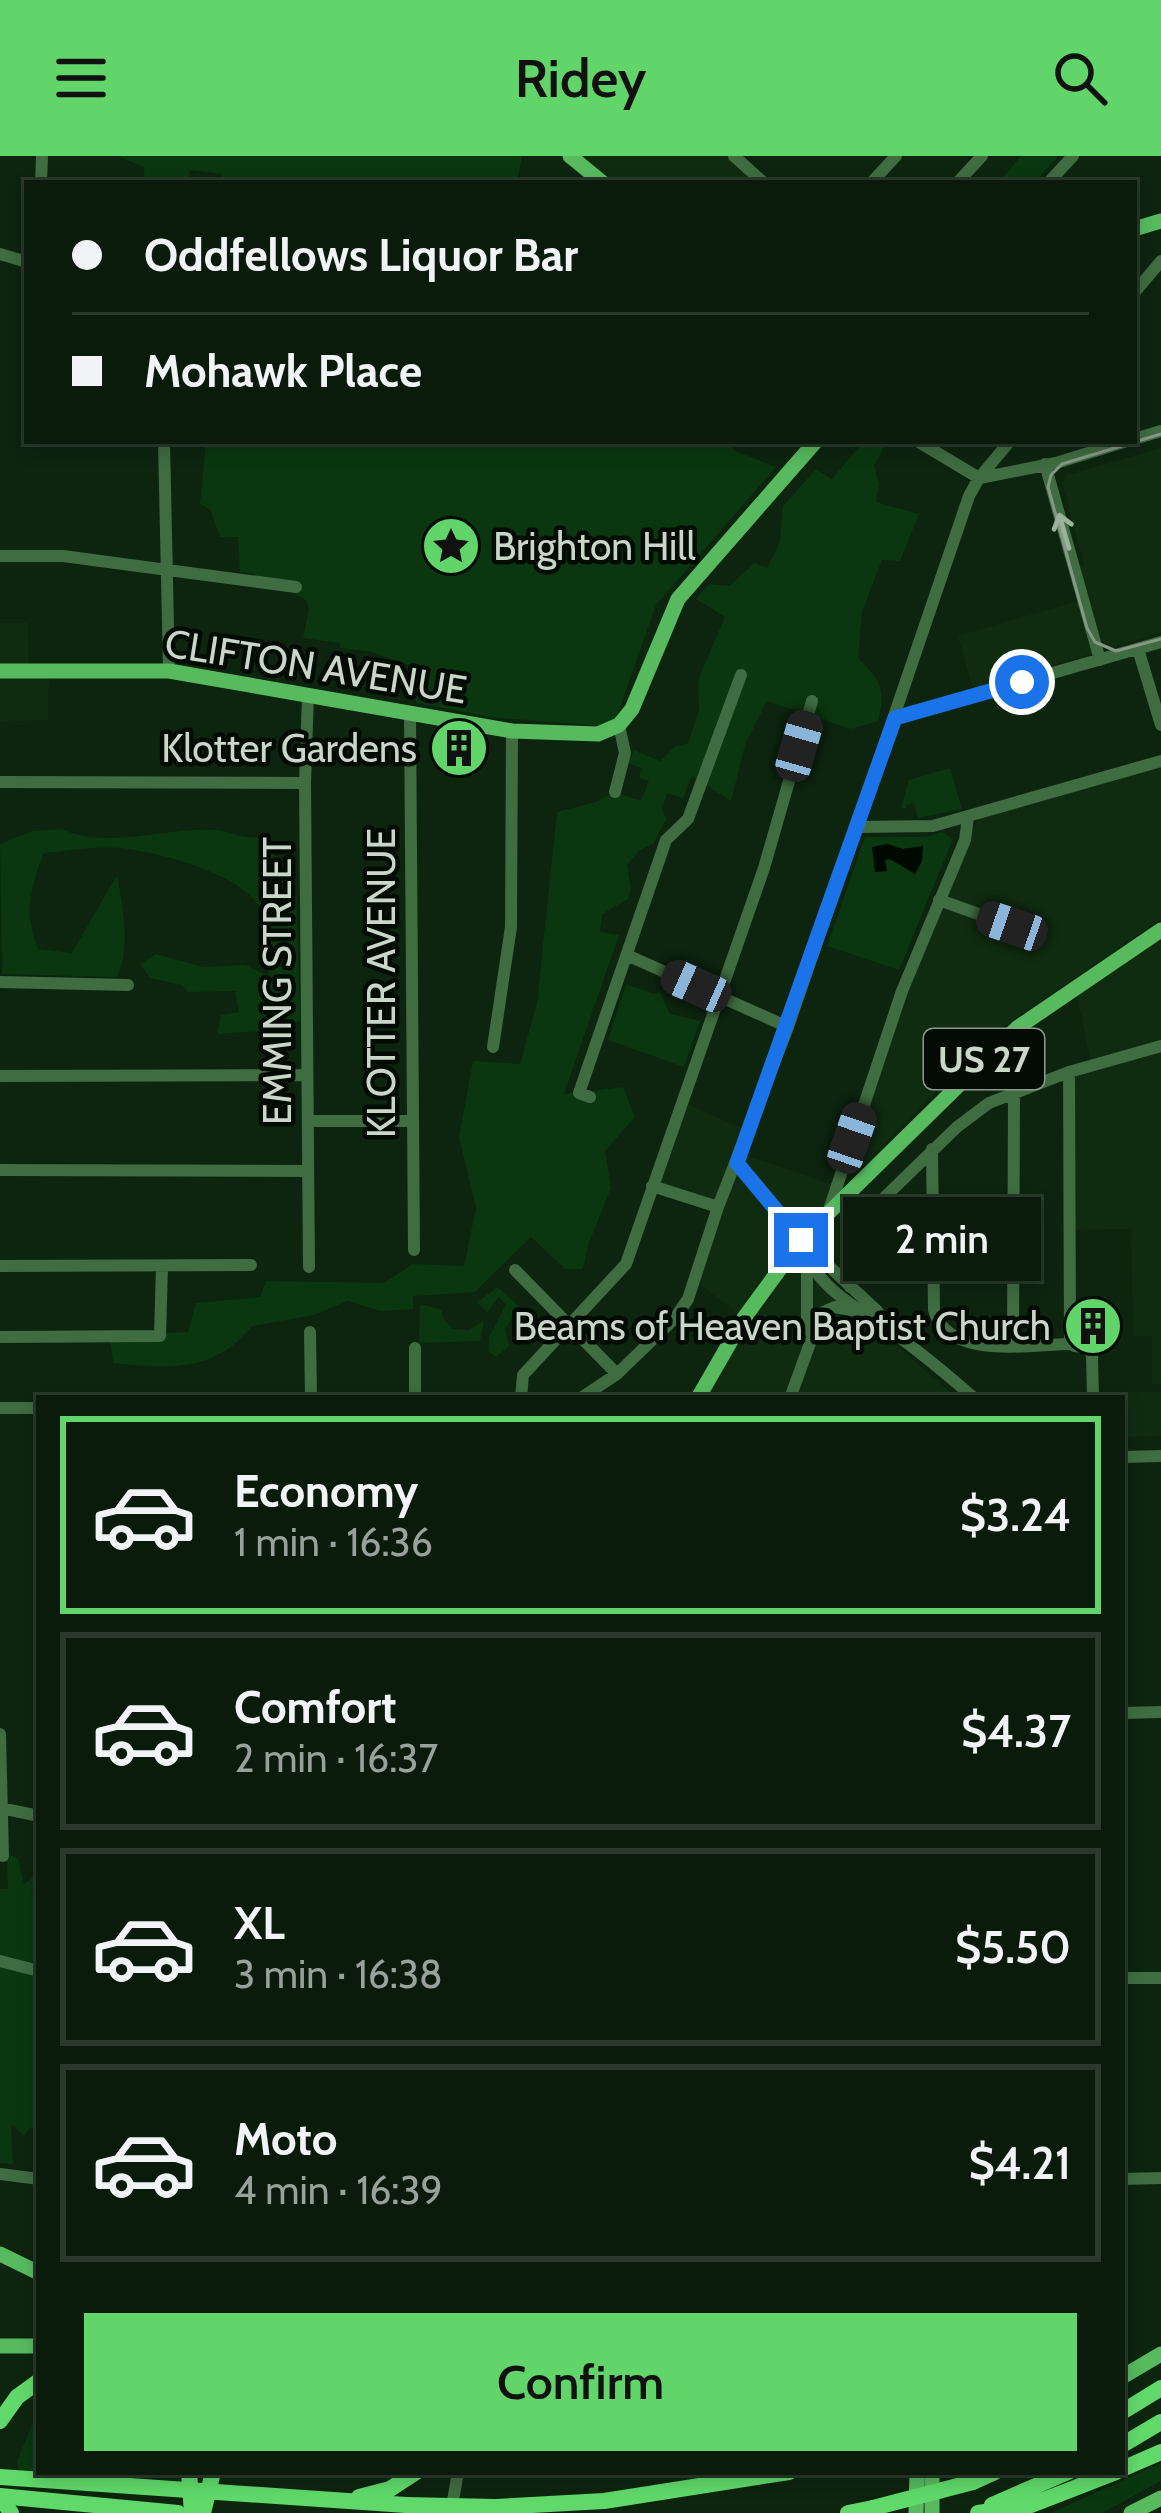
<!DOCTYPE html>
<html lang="en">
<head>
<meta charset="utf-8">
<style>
	body { margin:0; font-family:Cabin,sans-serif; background:#182819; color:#f1f3f6; height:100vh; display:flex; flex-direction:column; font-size:45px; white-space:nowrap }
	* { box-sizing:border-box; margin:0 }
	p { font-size:39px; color:#99a19d }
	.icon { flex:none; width:66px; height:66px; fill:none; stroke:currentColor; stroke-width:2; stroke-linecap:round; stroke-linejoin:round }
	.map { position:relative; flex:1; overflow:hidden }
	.drawer { position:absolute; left:36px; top:1239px; width:1089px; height:1080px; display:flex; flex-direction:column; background:#0a1b0b; border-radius:0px; box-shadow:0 6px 18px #0003,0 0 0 3px #2a392c }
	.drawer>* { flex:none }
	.guide { position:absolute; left:24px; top:24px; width:1113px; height:264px; border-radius:0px; box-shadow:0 6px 18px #0003,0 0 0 3px #2a392c; display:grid; align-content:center; height:264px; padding:0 48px; background:#0a1b0b }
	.end { position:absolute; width:54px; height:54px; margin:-27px; border:15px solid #1a73e8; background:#fff; box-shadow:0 0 0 6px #fff }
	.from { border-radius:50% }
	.bubble { position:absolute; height:84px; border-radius:0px; background:#0a1b0b; box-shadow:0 6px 18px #0003,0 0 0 3px #2a392c; font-size:39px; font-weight:600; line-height:84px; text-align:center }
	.car { position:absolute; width:36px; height:72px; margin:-36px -18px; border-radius:15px; box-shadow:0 0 9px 3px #0007; background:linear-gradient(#222 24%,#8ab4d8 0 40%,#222 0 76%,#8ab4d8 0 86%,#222 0) }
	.guide b { display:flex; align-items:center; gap:42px; height:114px; font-size:45px }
	.guide b+b { border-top:3px solid #2a392c }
	.guide i { width:30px; height:30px; background:#f1f3f6 }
	ul { padding:21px 0 0; list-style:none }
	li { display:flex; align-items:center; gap:36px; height:198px; margin:0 24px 18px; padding:0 24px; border:6px solid #2a392c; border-radius:0px }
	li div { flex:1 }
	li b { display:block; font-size:45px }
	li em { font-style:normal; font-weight:600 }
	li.active { border-color:#61d56a }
	li>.icon { width:108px; height:108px; stroke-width:1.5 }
	.primary-button { display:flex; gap:24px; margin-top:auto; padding:24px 48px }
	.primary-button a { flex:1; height:138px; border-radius:0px; background:#61d56a; color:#111; font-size:48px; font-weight:600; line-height:138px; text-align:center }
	header { display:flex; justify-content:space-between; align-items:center; height:156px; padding:0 48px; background:#61d56a; color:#111; font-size:54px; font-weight:600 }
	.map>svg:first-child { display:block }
</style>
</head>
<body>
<header><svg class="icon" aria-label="menu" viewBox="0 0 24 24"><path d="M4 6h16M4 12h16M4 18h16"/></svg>Ridey<svg class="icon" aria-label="search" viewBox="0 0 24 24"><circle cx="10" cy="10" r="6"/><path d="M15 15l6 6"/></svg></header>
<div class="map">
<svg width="1161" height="2357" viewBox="0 0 1161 2357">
	<rect width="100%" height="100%" fill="#0d240f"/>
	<path fill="#0f2c11" d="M 570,0 L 734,0 L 764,27 L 603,27 Z
		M 1161,292 L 1161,477 L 973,533 L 958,480 L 1088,442 L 1079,410 L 1084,408 L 1062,327 L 1067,319 Z
		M 0,467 L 28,467 L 29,515 L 49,515 L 48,564 L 0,566 Z
		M 1161,609 L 1161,763 L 997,875 L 856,1016 L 845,1009 L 907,830 L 980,659 Z
		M 1161,774 L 1161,1228 L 1152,1228 L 1152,1180 L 1133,1180 L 1131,1073 L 1070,1074 L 1069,916 L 1091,907 L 1075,831 Z
		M 683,946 L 750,976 L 742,998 L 836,1030 L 828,1058 L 744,1162 L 694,1124 L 718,1051 L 653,1030 Z
		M 793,1099 L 957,1242 L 701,1242 Z
		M 1100,1236 L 1161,1236 L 1161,1280 L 1122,1281 L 1122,1242 L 1100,1242 Z"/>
	<path fill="#0a3710" d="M 118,0 L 522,0 L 517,27 L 223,27 L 222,18 L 190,14 L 188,27 L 145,27 L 144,11 Z
		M 1021,0 L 1057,0 L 1058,1 L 1034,27 L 998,27 Z
		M 206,285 L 725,285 L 735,295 L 776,311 L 656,449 L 613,571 L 490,561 L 416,547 L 415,511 L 368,495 L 340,492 L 340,487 L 303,482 L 309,453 L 306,444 L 253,417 L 240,416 L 238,381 L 220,381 L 210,353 L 200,348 Z
		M 864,285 L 887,285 L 874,309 L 879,328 L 876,346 L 919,358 L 900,405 L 882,404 L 862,456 L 858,502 C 881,525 886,533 878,565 L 851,573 L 767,545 L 745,589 L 731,645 L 692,620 L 683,642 L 667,637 L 662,653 L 666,663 L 654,687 L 639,695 L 627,709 L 631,732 L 628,743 L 602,758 L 600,776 L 619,779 L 564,938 L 623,931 L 635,961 L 605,995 L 611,1032 L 588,1089 L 583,1113 L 565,1113 L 531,1081 L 475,1136 L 413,1140 L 413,1153 L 380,1155 L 348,1145 L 314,1159 L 252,1170 C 215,1217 167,1213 113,1207 L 110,1180 L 188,1176 L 196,1147 L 260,1141 L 266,1125 L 384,1127 L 413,1108 L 464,1110 L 476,1052 L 459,981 L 473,905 L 520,908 L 537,847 L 557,656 L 596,646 L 615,636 L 641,645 L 649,625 L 639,622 L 642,612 L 628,607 L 634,594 L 660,605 L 675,591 L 688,587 L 699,554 L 698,524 L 725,461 L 696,443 L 709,428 L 730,430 L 754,407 L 767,412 L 780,386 L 783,350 L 816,313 L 832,323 Z
		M 950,612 L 962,653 L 918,662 L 914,647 L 906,649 L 906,653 L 901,651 L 909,624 Z
		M 62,673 C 104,694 169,671 215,674 C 232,675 243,684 262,681 L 263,691 L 288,710 L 296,724 L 300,864 L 286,873 L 217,878 L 221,859 L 239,856 L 235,835 L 188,836 L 182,829 L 150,822 L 140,808 L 156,798 L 203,811 L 245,809 L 268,820 C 272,800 269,764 257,747 C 235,716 155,695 119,692 C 95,690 68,695 44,697 C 30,731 24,758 38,793 L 72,797 L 117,719 C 123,752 131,789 117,821 L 2,818 L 0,688 L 32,675 Z
		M 942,676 L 953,683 L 899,814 L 827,790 L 865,681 L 927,681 Z
		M 626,828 L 654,838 L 660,836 L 670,858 L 700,865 L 684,911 L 608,884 Z
		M 498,1131 L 519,1150 L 505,1174 L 509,1190 L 496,1201 L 488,1195 L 489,1181 L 506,1148 L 499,1141 L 487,1156 L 477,1146 Z
		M 420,1148 L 442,1154 L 443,1162 L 452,1173 L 469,1174 L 484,1165 L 480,1185 L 419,1187 Z
		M 11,1699 L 18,1703 L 24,1728 L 39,1717 L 39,1735 L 30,1738 L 39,1741 L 39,1972 L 30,1972 L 24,1980 L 11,1968 L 13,2008 L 0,2007 L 0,1733 L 8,1733 L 7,1704 Z
		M 39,2252 L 39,2316 L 130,2316 L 131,2323 L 19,2316 L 17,2305 Z
		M 1161,2307 L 1161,2325 L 1102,2357 L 1051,2357 Z"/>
	<path fill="#000900" d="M 887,688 L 903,693 L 923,690 L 922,705 L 915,718 L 890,703 L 885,704 L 887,715 L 875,716 L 872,691 Z"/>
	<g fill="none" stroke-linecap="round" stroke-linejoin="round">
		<path stroke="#3f6c41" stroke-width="12" d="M 734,0 L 764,27
			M 41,27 L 42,0
			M 871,27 L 896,0
			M 957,27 L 982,0
			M 1048,27 L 1073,0
			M 0,98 L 27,106
			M 1134,137 L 1161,105
			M 1134,283 L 1161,275
			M 164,285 L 169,515
			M 919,286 L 979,322
			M 1045,308 L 1100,504
			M 980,322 L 1056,307 L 1127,285
			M 0,400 L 63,400 L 296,431
			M 1138,493 L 1161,569
			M 308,539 L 305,627 L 309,1111
			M 410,559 L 414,1094
			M 895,562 L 1161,486
			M 0,626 L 305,627
			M 615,636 L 625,597 L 619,569
			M 856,671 L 933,670 L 1161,605
			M 939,744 L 1012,770
			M 629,800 L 788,871
			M 0,826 L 128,829
			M 493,891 L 511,771 L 512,575
			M 1069,916 L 1070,1184 L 1074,1190 L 1085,1191 L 1092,1198 L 1093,1242
			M 0,920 L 307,919
			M 590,941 L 579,937 L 666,684 L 688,663 L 741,519
			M 308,965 L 412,965
			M 932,993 L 934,1154 C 948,1205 1029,1188 1072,1188
			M 738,1007 L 801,1084 L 877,1155 L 891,1173
			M 0,1014 L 307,1015
			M 652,1030 L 718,1051
			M 829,1054 L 902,835 L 965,684 L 968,661
			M 801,1084 C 814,1134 861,1153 899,1181 C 925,1200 950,1221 974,1242
			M 807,1105 L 807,1174
			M 0,1110 L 251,1109
			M 515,1114 L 617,1218
			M 850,1131 C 846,1108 843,1089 856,1069 L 957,971 L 989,947 L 1069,916 L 1161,890
			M 310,1176 L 311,1242
			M 0,1181 L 160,1180 L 162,1110
			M 1013,1188 L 1014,936
			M 415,1242 L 415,1192
			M 521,1242 L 523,1219 L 626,1108 L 764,712 L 812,545
			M 581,1242 L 617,1218 L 675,1162 L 688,1143 L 718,1051 L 788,871 L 969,340 L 979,322 L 1010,285
			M 790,1242 L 821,1157 L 835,1151 L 857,1155
			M 0,1252 L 39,1252
			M 1122,1301 L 1161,1300
			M 1122,1557 L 1161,1556
			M 0,1578 L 3,1700
			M 0,1652 L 39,1660
			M 0,1805 L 39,1815
			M 1122,1822 L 1161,1822
			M 0,2018 L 39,2023
			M 1122,2023 L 1161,2022
			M 451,2356 L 458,2316"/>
		<path stroke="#57ba5f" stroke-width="15" d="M 570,0 L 603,27
			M 1134,73 L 1161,65
			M 0,515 L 169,515 L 512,575 L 598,578 L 619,569 L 632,553 L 678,443 L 816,285
			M 698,1242 L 744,1162 L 801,1084 L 1017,872 L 1161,774
			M 0,2098 L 39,2117
			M 0,2190 L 39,2190
			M 1122,2221 L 1161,2198
			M 916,2357 L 917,2316
			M 932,2357 L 932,2316
			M 1131,2357 L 1161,2342"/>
		<path stroke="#60d96a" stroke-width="16" d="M 1122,2256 L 1161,2232
			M 0,2265 L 17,2241 L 39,2225
			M 1122,2289 L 1161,2266
			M 1122,2313 L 1161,2296
			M 0,2321 L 406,2349
			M 973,2326 L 995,2316
			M 0,2340 L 178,2357
			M 359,2341 L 390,2333 L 416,2316
			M 992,2349 L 1068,2316
			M 496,2351 L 604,2345 L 789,2316
			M 848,2357 L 873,2352
			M 978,2357 L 1031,2349 L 1116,2316"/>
		<path stroke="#869787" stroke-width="3" d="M 1161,278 L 1062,308 L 1051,319 L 1048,331 L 1087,472 L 1095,486 L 1116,495 L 1161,483"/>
		<path stroke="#60d96a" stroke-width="16" d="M 189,2316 L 192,2357
			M 0,2340 L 11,2357
			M 406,2349 L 496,2351
			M 873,2352 L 973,2326
			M 203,2357 L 213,2316"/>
	</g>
	<defs><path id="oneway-shaft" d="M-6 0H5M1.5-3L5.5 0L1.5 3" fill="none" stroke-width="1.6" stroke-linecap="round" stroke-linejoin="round" transform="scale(3)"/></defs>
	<use stroke="#99b299" href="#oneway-shaft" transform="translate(1064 375) rotate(-106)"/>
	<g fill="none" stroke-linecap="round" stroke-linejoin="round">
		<path stroke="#1a73e8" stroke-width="15" d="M 801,1084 L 737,1007 L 895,562 L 1022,526"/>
	</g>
	<defs>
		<symbol id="sight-disc" viewBox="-11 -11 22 22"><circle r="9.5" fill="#61d56a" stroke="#030b04"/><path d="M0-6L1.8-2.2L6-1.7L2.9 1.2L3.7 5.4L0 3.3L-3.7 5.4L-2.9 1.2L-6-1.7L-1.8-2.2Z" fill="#111"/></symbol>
		<symbol id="building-disc" viewBox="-11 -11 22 22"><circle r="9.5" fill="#61d56a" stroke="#030b04"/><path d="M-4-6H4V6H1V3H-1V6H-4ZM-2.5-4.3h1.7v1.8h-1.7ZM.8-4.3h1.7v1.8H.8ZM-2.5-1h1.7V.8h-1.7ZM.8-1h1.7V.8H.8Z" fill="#111"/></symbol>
	</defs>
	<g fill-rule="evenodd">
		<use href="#sight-disc" x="418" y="357" width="66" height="66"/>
		<use href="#building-disc" x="426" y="559" width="66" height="66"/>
		<use href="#building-disc" x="1060" y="1137" width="66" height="66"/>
	</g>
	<g text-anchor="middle" stroke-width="9" stroke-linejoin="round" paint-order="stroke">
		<rect fill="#030b04" stroke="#8e9a8e" stroke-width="3" x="924" y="873" width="120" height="60" rx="9"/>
		<g font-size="36" font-weight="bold" fill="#c9d7c9">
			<text x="984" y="916">US 27</text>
		</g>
		<g font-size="39" fill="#c9d7c9" stroke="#030b04" text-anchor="end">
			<text x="493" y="404" text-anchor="start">Brighton Hill</text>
			<text x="417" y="606">Klotter Gardens</text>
			<text x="1051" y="1184">Beams of Heaven Baptist Church</text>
		</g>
		<g font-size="39" fill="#c9d7c9" stroke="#030b04">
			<text transform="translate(316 510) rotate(9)" y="14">CLIFTON AVENUE</text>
			<text transform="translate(277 825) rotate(-90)" y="14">EMMING STREET</text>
			<text transform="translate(381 827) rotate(-90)" y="14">KLOTTER AVENUE</text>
		</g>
	</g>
</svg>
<i class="end from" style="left:1022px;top:526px"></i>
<i class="end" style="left:801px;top:1084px"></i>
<div class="bubble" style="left:843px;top:1041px;width:198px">2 min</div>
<i class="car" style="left:799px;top:590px;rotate:16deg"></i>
<i class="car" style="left:1012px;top:770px;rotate:289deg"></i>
<i class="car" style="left:696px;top:830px;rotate:294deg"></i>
<i class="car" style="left:852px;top:982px;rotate:19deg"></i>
<div class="guide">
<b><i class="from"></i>Oddfellows Liquor Bar</b>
<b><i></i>Mohawk Place</b>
</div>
<section class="drawer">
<ul>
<li class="active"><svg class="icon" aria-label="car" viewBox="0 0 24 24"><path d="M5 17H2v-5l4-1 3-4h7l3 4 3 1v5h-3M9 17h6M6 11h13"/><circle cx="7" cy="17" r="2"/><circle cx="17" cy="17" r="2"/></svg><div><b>Economy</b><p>1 min · 16:36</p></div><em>$3.24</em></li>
<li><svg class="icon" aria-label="car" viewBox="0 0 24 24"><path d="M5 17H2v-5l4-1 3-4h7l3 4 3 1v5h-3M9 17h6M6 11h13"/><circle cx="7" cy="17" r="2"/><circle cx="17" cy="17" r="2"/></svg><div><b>Comfort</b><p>2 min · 16:37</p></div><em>$4.37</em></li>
<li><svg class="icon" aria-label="car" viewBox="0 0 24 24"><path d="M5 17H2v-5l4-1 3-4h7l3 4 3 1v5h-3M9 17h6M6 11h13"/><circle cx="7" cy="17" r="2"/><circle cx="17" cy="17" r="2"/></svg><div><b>XL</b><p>3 min · 16:38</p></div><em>$5.50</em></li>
<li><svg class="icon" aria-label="car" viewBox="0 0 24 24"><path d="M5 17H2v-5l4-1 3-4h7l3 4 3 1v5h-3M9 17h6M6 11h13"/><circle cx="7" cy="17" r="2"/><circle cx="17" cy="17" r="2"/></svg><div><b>Moto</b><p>4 min · 16:39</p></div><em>$4.21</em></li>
</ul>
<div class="primary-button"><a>Confirm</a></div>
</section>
</div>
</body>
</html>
